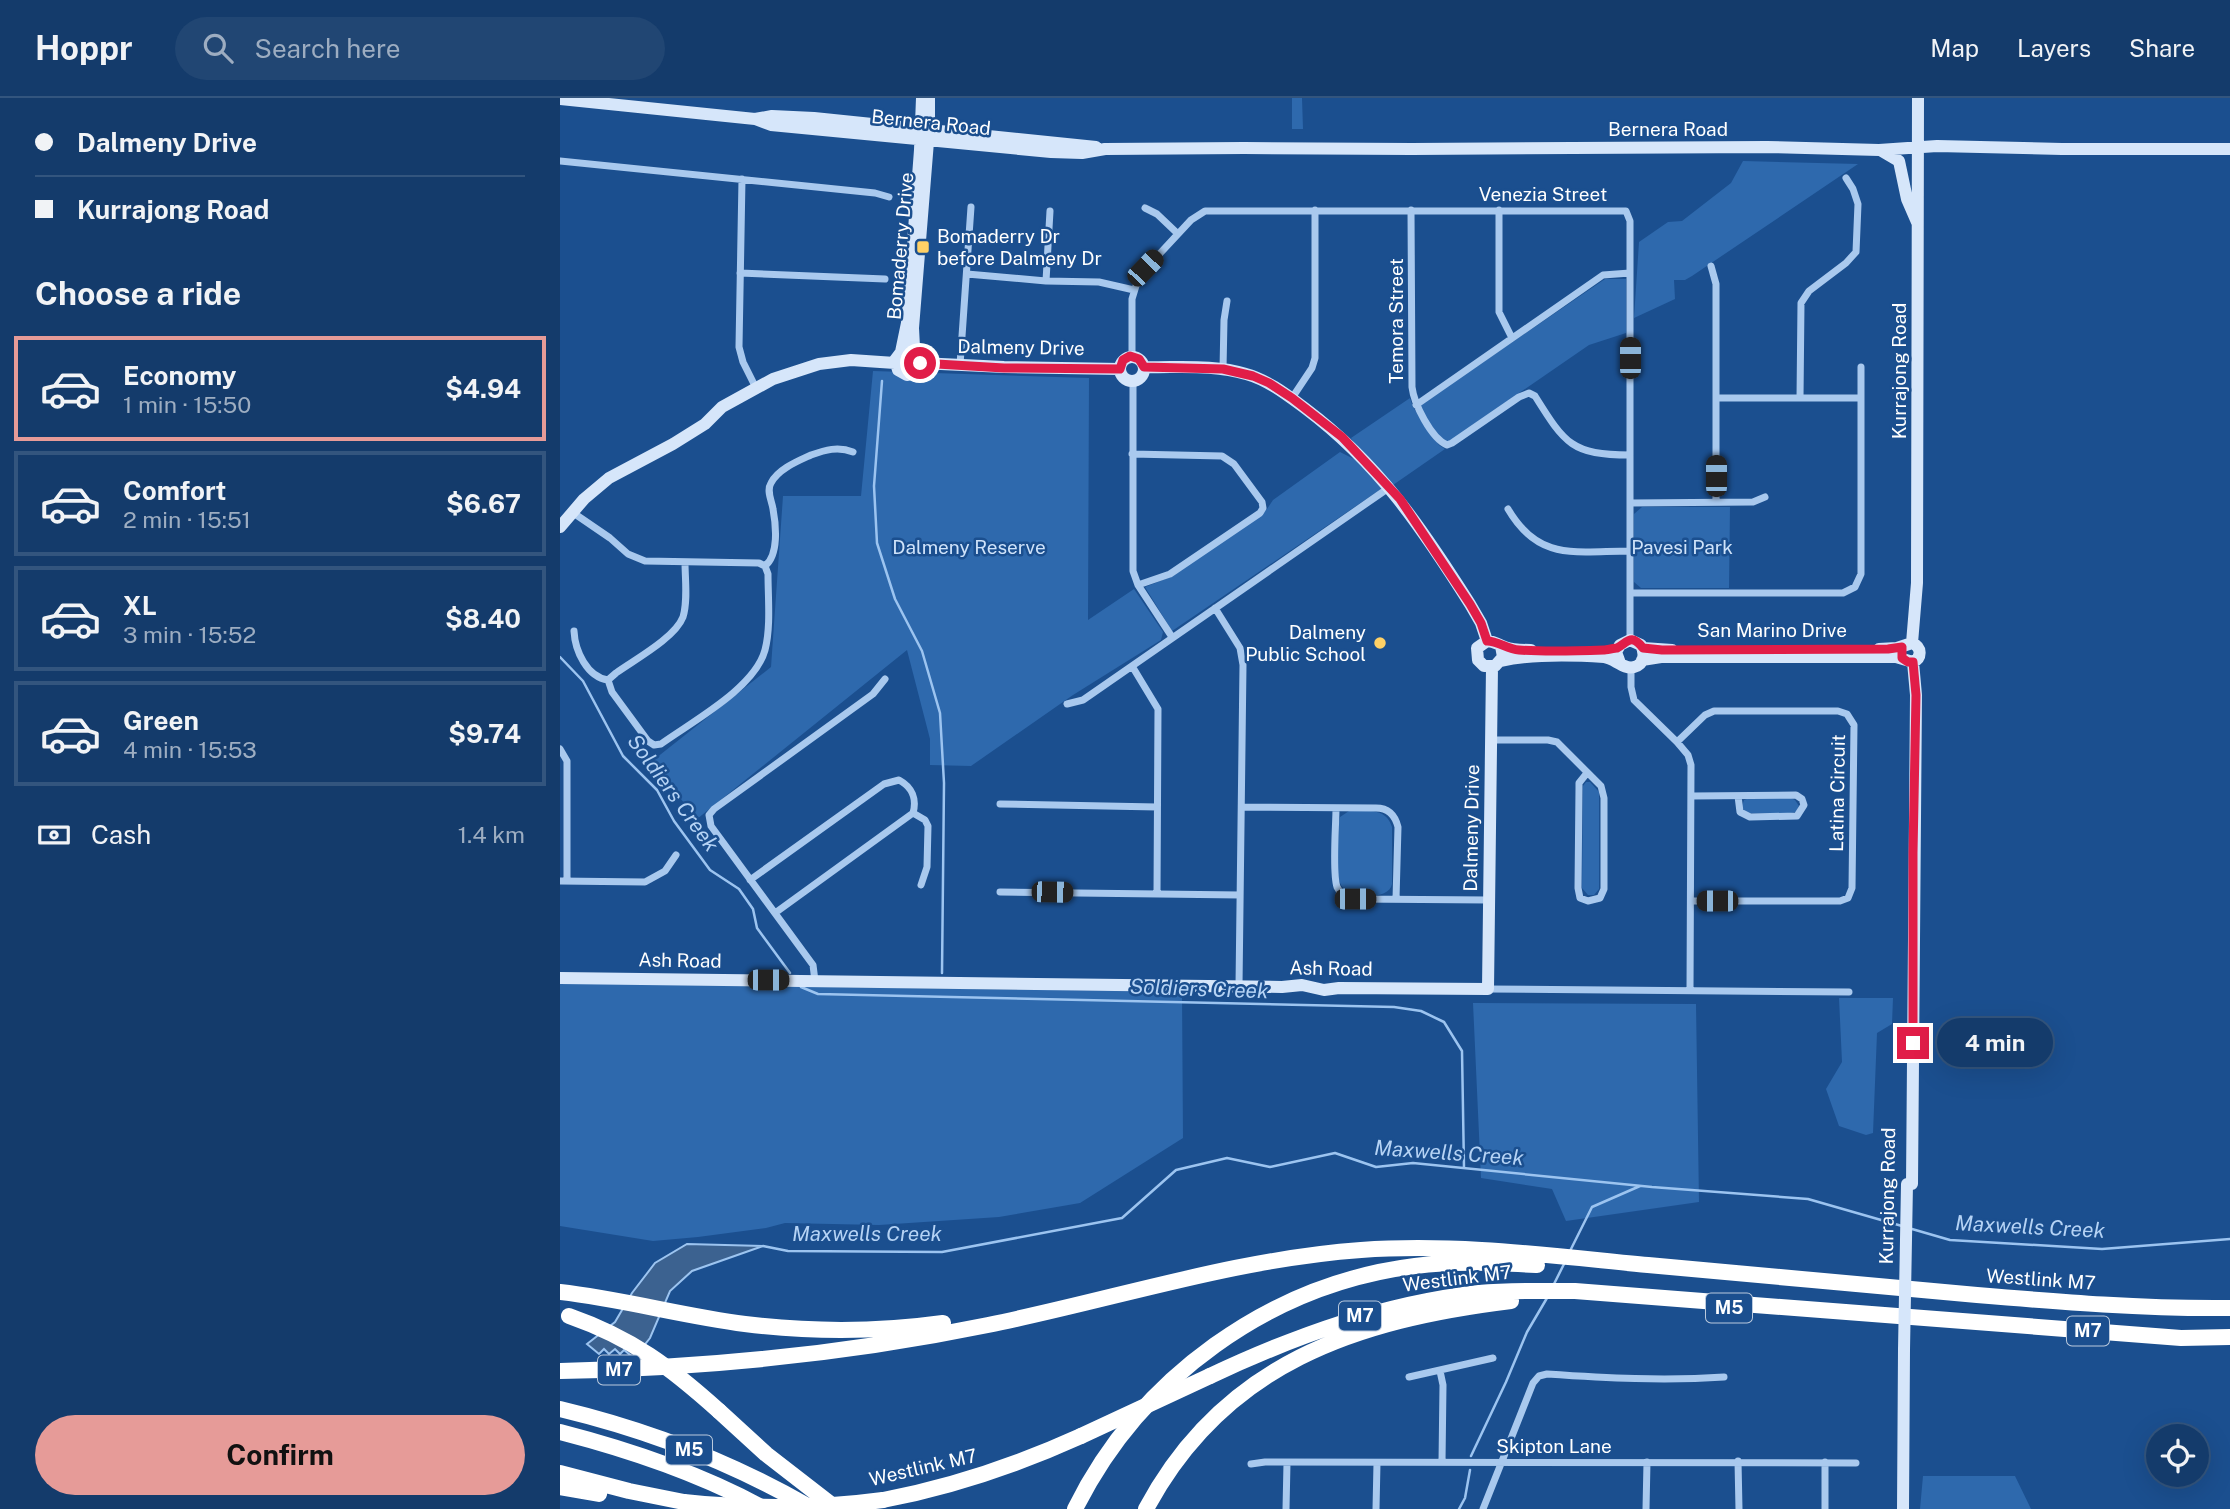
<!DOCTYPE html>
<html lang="en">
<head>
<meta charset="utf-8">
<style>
	body { margin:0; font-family:"Public Sans",sans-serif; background:#214673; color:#f1f3f6; height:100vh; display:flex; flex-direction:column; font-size:26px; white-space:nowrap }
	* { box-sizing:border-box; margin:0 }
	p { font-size:23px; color:#9dadc1 }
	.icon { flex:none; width:38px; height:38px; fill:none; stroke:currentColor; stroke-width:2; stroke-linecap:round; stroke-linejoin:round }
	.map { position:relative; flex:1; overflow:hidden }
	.sheet { display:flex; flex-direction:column; background:#143b6b; width:560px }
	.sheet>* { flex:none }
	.banner { display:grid; align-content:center; height:154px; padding:0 35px; background:#143b6b }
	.tools { position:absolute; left:1586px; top:1326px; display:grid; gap:14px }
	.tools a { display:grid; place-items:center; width:63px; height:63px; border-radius:50%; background:#143b6b; box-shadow:0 7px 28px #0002,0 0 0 2px #33557e; font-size:35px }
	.end { position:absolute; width:32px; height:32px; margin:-16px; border:9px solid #e11d48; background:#fff; box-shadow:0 0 0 4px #fff }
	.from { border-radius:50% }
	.bubble { position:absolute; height:49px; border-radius:24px; background:#143b6b; box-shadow:0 7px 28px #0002,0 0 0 2px #33557e; font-size:23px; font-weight:700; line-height:49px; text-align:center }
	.car { position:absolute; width:21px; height:42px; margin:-21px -10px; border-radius:9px; box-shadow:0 0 5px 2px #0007; background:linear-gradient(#222 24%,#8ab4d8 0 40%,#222 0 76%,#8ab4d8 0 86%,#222 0) }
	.banner b { display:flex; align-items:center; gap:24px; height:66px; font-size:26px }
	.banner b+b { border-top:2px solid #33557e }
	.banner i { width:18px; height:18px; background:#f1f3f6 }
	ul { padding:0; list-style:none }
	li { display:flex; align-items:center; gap:21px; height:105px; margin:0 14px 10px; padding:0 21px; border:4px solid #33557e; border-radius:0px }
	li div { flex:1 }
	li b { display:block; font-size:26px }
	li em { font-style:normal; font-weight:700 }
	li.active { border-color:#e69b98 }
	li>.icon { width:63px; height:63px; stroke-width:1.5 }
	h2 { padding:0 35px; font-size:32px; line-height:84px }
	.pay { display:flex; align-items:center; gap:18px; height:77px; padding:0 35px; font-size:26px }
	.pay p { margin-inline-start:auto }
	.action { display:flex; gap:14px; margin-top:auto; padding:14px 35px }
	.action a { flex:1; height:80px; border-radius:42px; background:#e69b98; color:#111; font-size:28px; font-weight:700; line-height:80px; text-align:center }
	header { display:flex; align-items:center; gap:42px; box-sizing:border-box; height:98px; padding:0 35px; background:#143b6b; border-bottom:2px solid #33557e }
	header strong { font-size:33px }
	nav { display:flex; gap:38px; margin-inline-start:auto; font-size:24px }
	.search { width:490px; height:63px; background:#214673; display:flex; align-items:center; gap:18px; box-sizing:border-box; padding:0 24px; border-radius:38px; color:#9dadc1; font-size:26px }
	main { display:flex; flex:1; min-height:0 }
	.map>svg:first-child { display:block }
</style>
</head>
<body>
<header>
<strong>Hoppr</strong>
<div class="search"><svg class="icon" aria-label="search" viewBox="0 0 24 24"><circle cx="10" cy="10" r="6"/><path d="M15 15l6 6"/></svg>Search here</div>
<nav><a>Map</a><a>Layers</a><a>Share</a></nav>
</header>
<main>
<section class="sheet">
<div class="banner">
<b><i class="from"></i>Dalmeny Drive</b>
<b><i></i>Kurrajong Road</b>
</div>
<h2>Choose a ride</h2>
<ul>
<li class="active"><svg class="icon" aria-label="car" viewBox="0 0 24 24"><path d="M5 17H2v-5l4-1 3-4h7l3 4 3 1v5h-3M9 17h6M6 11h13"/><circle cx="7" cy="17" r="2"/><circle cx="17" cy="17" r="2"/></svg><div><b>Economy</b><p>1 min · 15:50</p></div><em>$4.94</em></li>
<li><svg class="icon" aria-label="car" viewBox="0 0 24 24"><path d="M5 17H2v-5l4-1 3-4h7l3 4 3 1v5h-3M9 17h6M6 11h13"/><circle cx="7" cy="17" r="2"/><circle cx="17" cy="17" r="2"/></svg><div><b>Comfort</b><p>2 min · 15:51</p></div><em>$6.67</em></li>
<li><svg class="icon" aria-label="car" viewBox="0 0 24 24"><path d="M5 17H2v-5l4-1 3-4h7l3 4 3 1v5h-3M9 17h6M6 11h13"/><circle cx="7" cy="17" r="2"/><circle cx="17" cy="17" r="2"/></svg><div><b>XL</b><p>3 min · 15:52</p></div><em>$8.40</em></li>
<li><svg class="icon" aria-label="car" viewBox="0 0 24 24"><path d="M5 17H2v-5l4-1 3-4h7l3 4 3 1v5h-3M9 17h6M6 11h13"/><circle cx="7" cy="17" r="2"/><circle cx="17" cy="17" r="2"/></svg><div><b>Green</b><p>4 min · 15:53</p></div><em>$9.74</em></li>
</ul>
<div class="pay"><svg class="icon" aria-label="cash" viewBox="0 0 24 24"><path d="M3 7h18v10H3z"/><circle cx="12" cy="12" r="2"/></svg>Cash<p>1.4 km</p></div>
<div class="action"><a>Confirm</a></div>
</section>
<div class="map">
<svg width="1670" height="1411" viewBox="0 0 1670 1411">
	<rect width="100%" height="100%" fill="#1b4f8f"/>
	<path fill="#2e69ad" d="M 732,0 L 742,0 L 743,31 L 732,31 Z
		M 1183,63 L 1298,66 L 1132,178 L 1125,182 L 1114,182 L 1115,201 L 1074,220 L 1079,144 L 1108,124 L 1122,123 L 1171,85 Z
		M 1045,181 L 1066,181 L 1066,235 L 1029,247 L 888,344 C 876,338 864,320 860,307 Z
		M 313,273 L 529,280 L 528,522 L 574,491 L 603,534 L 601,542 L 513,597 L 411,668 L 370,667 L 370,641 L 347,552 L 137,721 L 91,664 L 211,569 L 223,398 L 301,398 Z
		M 850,300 L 853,309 L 879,347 L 885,351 L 833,387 L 800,354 L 791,340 Z
		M 780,354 L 794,361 L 824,389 L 612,533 L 585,489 L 613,478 L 707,411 L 713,402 Z
		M 1082,409 L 1170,409 L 1169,490 L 1081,490 L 1074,484 L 1074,416 Z
		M 1026,684 L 1030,684 L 1039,694 L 1039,791 L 1034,797 L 1028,797 L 1022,790 L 1023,688 Z
		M 1190,700 L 1231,700 L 1235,702 L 1239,708 L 1236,714 L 1231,715 L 1190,715 L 1184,713 L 1182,708 L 1184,702 Z
		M 789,713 C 807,713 826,709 832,729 L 832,786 C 829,803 788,801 781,787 C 774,773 779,741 779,725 L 780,719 Z
		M 0,885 L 622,894 L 623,1040 L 520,1105 L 439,1119 L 319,1127 L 225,1125 L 206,1130 L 138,1139 L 93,1143 L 0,1128 Z
		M 1279,900 L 1333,900 L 1332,926 L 1317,935 L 1313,1035 L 1306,1037 L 1279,1028 L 1266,991 L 1282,964 Z
		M 913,905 L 1136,906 L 1139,1104 L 1006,1123 L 992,1091 L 921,1080 Z
		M 1363,1378 L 1455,1378 L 1471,1411 L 1360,1411 Z"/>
	<path fill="#3c6290" stroke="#9cc4f0" stroke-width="2" d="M 127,1146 L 203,1148 L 132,1173 L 110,1193 L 90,1240 L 74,1260 L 64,1252 L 60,1256 L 55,1251 L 49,1256 L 44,1251 L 39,1256 L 27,1246 L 55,1224 L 72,1195 L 95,1165 Z"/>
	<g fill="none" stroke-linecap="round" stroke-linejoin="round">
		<path stroke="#9cc4f0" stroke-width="2.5" d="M 322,283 L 314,388 L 317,445 L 335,501 L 362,553 L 380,615 L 384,685 L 382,875
			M 0,559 L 23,583 L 63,658 L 97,692 L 114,723 L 150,772 L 179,791 L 193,811 L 197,830 L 230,875
			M 241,889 L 258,896 L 834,909 L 861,913 L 884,924 L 902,953 L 904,1070
			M 1352,1131 L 1390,1142 L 1542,1151 L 1670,1141
			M 203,1148 L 228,1153 L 382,1154 L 562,1120 L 616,1072 L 667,1060 L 710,1069 L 775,1055 L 816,1069 L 853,1065 L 1092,1089 L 1248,1101 L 1342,1128
			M 1010,1153 L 1032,1109 L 1080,1088
			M 993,1188 L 1004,1166
			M 911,1358 L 946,1284 L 967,1234 L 987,1200
			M 899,1411 L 905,1400 L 910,1372"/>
		<path stroke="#a9c9ee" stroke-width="7" d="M 0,63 L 315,95 L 329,99
			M 182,81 L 179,249 L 183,264 L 196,290
			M 585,110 L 597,116 L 617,135
			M 851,112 L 852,289 C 854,306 871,340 887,347 L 892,345 L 959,299 L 969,295 L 975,298 C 1005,346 1012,357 1070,357
			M 939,112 L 939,214 L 952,240
			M 1151,168 L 1156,186 L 1156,404
			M 180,175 L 325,181
			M 407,176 L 486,183 L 539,184 L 574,192
			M 486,183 L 490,113
			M 572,258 L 572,201 L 579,178 L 631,122 L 645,113 L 1066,113 L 1070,123 L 1070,542
			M 400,267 L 411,109
			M 663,271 L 664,222 L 667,203
			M 573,283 L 573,473 L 578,487 L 612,539
			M 732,300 L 752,270 L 755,260 L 755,112
			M 1156,300 L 1301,300
			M 1240,300 L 1241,205 L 1249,193 L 1286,165 L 1296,154 L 1298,106 L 1293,91 L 1286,80
			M 856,307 L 1043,177 L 1070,175
			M 572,356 L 662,358 L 674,366 L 702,404 L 703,410 L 700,415 L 610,476 L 578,487
			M 1071,405 L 1193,404 L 1205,399
			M 948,411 C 979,464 1016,453 1070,453
			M 12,414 L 50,440 L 68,456 L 85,463 L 199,465 L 205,468
			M 125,464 C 125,481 128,503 123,519 C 115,540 74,562 56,575 L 48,582 L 52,594 L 88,643 L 94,647 L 101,646 C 133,623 195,590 205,552 C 211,529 208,500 208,476 L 205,468
			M 205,468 C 219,457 216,427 213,411 C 212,403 206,393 211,385 C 218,371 238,363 251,357 C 265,352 278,348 293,354
			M 1071,495 L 1283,495 L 1295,489 L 1301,476 L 1301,269
			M 655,510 L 680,550 L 683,567 L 679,888
			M 14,533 C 15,553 27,579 48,582
			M 572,568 L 598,611 L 597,796
			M 1071,570 L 1071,589 L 1074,602 L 1117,644 L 1128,657 L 1131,667 L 1130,891
			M 507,606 L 523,602 L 830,389
			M 932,642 L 988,642 L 997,644 L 1041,688 L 1044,700 L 1044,791 L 1040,800 L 1028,803 L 1020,800 L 1018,790 L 1019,690 L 1019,685 L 1027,675
			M 1117,644 L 1145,617 L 1154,613 L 1278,613 L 1287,616 L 1294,627 L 1292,790 L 1288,800 L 1280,803 L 1132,803
			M 0,651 L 7,663 L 7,783
			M 1132,698 L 1236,697 L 1242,701 L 1244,707 L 1237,718 L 1190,719 L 1180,714 L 1178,698
			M 440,706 L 597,709
			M 682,709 L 816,710 C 828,710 835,717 838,729 L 836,801
			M 776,710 C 776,728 772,774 777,789 C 780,796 787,800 795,801 L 928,802
			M 353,715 L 365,722 L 368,728 L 367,769 L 361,787
			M 190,782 L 324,686 L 339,682 C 352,689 357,701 353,715 L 215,815
			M 0,783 L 85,784 L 105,773 L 116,757
			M 440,794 L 680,797
			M 255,883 L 253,867 L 151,728 L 149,717 L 154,711 L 313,596 L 325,581
			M 928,891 L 1289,894
			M 880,1273 L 883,1287 L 882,1364
			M 849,1279 L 933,1260
			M 1178,1363 L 1179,1411
			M 1265,1364 L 1265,1411
			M 691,1366 L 705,1364 L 1296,1365
			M 726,1411 L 727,1365
			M 816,1411 L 817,1365
			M 923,1411 L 973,1285 L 979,1278 L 987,1276 C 1046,1280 1104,1283 1164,1279
			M 1086,1411 L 1087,1364"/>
		<path stroke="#d6e6fa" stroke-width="12" d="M 362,0 L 360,52 L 347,225 L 341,254 L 335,262 L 338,272 L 347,277 L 356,274 L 360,265 L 354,249 L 353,230 L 369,31 L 369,0
			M 0,1 L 195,21 L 212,18 L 254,20 L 536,49
			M 195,21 L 211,27 L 491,54 L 522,55 L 545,51 L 684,50 L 852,51 L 1207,49 L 1319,52 L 1377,48 L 1502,51 L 1670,51
			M 1322,53 L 1339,63 L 1347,101 L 1357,124
			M560 271a12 12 0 1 1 24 0a12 12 0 1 1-24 0Z
			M 360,265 L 444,269 L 560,271
			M 584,269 C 617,270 654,266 686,276 C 708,282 727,297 746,311 C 819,366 862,430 910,506 L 921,525 L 927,543
			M 0,429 L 24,401 L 49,380 L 113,346 L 145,326 L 162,309 L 213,281 L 259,266 L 291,262 L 335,265
			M 1352,545 L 1357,485 L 1358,0
			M 1352,545 C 1362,549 1362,560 1353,564
			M 941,548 L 943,559 L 935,568 L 924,568 L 918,562 L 917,550 L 927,543 C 935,543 938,547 945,549 C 953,552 962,552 971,552
			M 1083,550 L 1112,552
			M 1319,551 L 1337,550 L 1352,545
			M 1082,562 L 1101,559 L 1336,559 L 1353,564
			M 941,563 C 971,556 1013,557 1044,559 C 1054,560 1064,572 1074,569 C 1085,566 1085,555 1081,547 L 1070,542 L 1060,547 L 1056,554 L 1060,565
			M 0,880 L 722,889 L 742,887 L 764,892 L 779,890 L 928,891 L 932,569
			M 1352,1086 L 1356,597 L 1353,564
			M 1343,1411 L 1344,1252"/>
		<path stroke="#fff" stroke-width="16" d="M 0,1194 C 62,1201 123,1218 185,1226 C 250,1234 318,1234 383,1225
			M 0,1273 C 144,1270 287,1256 428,1227 C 552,1202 675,1161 801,1152 C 897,1145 993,1158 1088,1167 C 1198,1177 1307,1187 1417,1197 C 1501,1204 1585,1211 1670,1210
			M 650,1278 C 737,1237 824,1206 919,1195 C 951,1192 983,1193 1015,1193 L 1621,1240 L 1670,1239
			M 0,1311 C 88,1332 173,1365 251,1410
			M 159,1313 L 206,1356 L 277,1411
			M 0,1334 C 70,1352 139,1375 203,1410
			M 0,1375 L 69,1393 L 124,1404
			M 0,1389 L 39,1396
			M 323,1402 C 392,1389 457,1367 521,1338
			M 515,1411 C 580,1280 710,1186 855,1168 C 896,1163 936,1165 977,1167
			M 586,1411 C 664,1265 796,1222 951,1203"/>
		<path stroke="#d6e6fa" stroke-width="12" d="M 1344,1252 L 1347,1086"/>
		<path stroke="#fff" stroke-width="16" d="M 9,1218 C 72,1240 110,1269 159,1313
			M 521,1338 L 650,1278
			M 124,1404 C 191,1411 256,1411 323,1402"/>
	</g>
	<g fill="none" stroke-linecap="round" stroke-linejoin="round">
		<path stroke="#e11d48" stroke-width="9" d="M 360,265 L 444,270 L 560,271 L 563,262 L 570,258 L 579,261 L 584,269 L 663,271 L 693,278 L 709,285 L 732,300 L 782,339 L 840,401 L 910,506 L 921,525 L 927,543 C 938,543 947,551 959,552 C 987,554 1016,553 1044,552 C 1045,552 1056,550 1057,550 C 1068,544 1071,535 1083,550 L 1102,552 L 1328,551 L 1342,549 L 1342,560 L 1348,564 L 1353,564 L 1356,597 L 1353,755 L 1353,945"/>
	</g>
	<g fill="#ffd166" stroke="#1b4f8f" stroke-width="2.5">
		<rect x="356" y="142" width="14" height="14" rx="3.5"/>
		<circle cx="820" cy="545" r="7"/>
	</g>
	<g text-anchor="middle" stroke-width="5" stroke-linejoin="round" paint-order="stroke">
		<g fill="#1b4f8f" stroke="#bbcadd" stroke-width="2">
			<rect x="1146" y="1195.5" width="46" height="29" rx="5"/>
			<rect x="779" y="1203.5" width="42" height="29" rx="5"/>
			<rect x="1507" y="1218.5" width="42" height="29" rx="5"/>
			<rect x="38" y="1257.5" width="42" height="29" rx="5"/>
			<rect x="106" y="1337.5" width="46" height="29" rx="5"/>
		</g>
		<g font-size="18" font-weight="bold" fill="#fff">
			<text x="1169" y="1216">M5</text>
			<text x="800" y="1224">M7</text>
			<text x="1528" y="1239">M7</text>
			<text x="59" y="1278">M7</text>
			<text x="129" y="1358">M5</text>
		</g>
		<g font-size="19" fill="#fff" stroke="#1b4f8f">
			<text transform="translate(371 24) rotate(6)" y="7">Bernera Road</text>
			<text x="1108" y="38">Bernera Road</text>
			<text x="983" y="103">Venezia Street</text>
			<text transform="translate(340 148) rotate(-85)" y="7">Bomaderry Drive</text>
			<text transform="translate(836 223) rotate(-90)" y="7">Temora Street</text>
			<text transform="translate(461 249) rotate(1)" y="7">Dalmeny Drive</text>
			<text transform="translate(1339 273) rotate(-90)" y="7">Kurrajong Road</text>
			<text x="1212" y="539">San Marino Drive</text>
			<text transform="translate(1277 695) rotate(-89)" y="7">Latina Circuit</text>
			<text transform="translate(911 730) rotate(-89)" y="7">Dalmeny Drive</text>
			<text transform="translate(120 862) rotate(1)" y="7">Ash Road</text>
			<text transform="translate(771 870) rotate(1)" y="7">Ash Road</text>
			<text transform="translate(1327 1098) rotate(-89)" y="7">Kurrajong Road</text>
			<text transform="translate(897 1180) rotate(-7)" y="7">Westlink M7</text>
			<text transform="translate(1481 1181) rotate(4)" y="7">Westlink M7</text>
			<text x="994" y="1355">Skipton Lane</text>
			<text transform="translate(363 1369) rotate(-13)" y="7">Westlink M7</text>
		</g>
		<g font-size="19" fill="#fff" stroke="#1b4f8f" text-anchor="start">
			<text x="377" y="145">Bomaderry Dr<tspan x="377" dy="22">before Dalmeny Dr</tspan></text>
			<text x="806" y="541" text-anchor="end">Dalmeny<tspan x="806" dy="22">Public School</tspan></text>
		</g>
		<g font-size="19" fill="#cfe3fa" stroke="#1b4f8f">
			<text x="409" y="456">Dalmeny Reserve</text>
			<text x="1122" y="456">Pavesi Park</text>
		</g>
		<g font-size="21" font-style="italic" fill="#b5d3f5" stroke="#1b4f8f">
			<text transform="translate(113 695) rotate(54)" y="7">Soldiers Creek</text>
			<text transform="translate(639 891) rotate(2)" y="7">Soldiers Creek</text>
			<text transform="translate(889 1055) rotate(4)" y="7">Maxwells Creek</text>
			<text transform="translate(1470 1129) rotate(3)" y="7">Maxwells Creek</text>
			<text x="307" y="1143">Maxwells Creek</text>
		</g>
	</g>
</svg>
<div class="tools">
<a><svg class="icon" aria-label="locate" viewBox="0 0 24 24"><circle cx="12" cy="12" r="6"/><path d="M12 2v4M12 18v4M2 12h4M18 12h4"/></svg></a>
</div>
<i class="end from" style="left:360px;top:265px"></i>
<i class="end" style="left:1353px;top:945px"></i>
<div class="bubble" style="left:1377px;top:920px;width:116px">4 min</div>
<i class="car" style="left:585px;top:170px;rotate:44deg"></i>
<i class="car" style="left:1070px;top:260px;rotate:0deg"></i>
<i class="car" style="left:1156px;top:378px;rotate:0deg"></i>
<i class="car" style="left:492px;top:794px;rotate:91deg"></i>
<i class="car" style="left:795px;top:801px;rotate:90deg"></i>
<i class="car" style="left:1157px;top:803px;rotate:270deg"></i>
<i class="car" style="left:208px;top:882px;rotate:90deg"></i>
</div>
</main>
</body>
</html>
